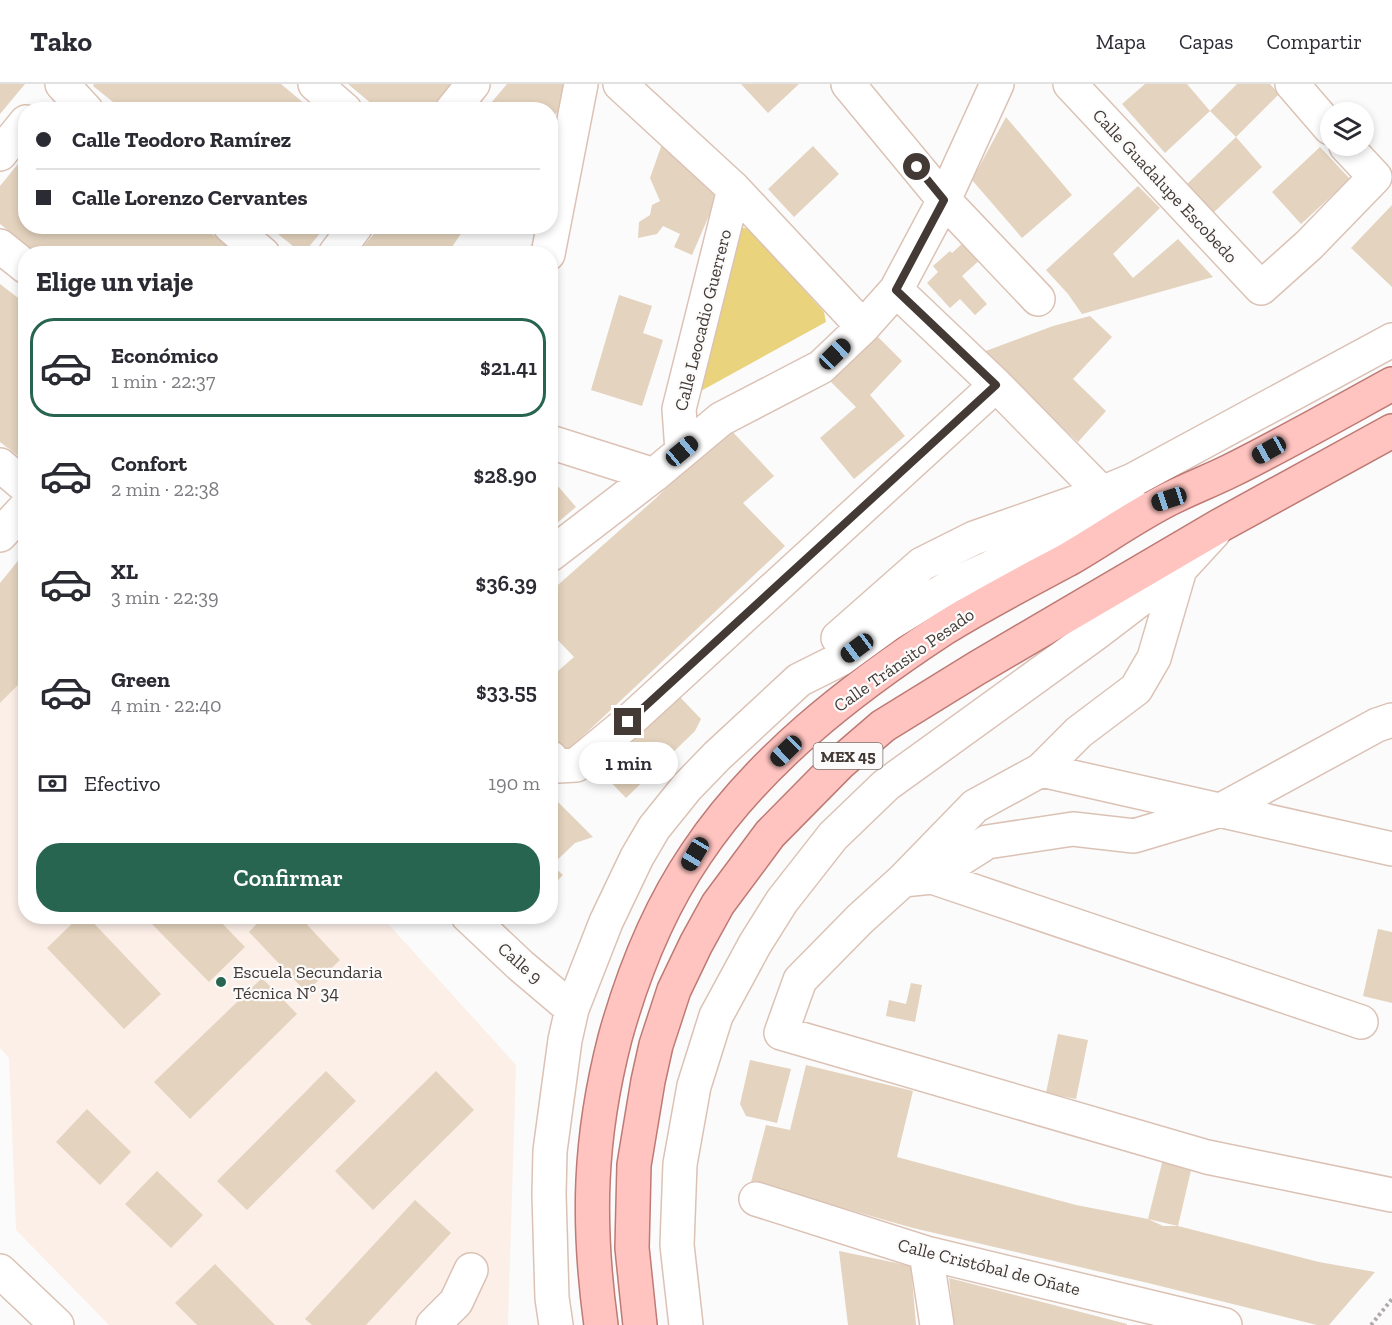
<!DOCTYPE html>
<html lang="es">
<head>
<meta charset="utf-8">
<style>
	body { margin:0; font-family:"Zilla Slab",serif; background:#f2f2f3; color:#2b2b33; height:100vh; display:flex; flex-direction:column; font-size:22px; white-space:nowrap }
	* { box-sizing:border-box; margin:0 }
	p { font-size:20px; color:#7c7c81 }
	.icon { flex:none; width:33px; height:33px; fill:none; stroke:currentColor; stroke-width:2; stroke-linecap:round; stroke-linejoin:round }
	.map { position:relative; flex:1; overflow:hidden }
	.sheet { position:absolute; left:18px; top:162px; width:540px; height:678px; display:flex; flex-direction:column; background:#fff; border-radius:24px; box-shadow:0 3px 9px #0003 }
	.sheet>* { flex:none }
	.guide { position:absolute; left:18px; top:18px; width:540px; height:132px; border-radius:24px; box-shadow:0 3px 9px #0003; display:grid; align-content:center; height:132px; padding:0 18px; background:#fff }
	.fabs { position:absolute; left:1320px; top:18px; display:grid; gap:12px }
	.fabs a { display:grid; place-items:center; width:54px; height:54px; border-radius:50%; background:#fff; box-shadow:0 3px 9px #0003; font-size:30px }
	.end { position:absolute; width:27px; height:27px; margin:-14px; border:8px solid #443a35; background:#fff; box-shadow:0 0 0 3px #fff }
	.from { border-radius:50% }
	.bubble { position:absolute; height:42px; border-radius:21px; background:#fff; box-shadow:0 3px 9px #0003; font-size:20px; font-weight:600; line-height:42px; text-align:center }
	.car { position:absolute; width:18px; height:36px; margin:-18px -9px; border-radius:8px; box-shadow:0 0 4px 2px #0007; background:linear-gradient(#222 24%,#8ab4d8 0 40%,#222 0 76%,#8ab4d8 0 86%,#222 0) }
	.guide b { display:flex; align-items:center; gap:21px; height:57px; font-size:22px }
	.guide b+b { border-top:2px solid #e1e1e2 }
	.guide i { width:15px; height:15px; background:#2b2b33 }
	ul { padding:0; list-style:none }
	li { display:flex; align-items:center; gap:18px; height:99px; margin:0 12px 9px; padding:0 6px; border:3px solid transparent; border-radius:24px }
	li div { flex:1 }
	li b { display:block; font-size:22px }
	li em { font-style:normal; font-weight:600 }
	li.selected { border-color:#286551 }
	li>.icon { width:54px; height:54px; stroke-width:1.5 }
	h2 { padding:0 18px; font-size:27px; line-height:72px }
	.pay { display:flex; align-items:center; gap:15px; height:66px; padding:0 18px; font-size:22px }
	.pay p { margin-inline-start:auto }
	.cta { display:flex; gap:12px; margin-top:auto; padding:12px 18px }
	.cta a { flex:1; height:69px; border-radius:24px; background:#286551; color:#fff; font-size:24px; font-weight:600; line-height:69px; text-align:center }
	header { display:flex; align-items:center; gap:36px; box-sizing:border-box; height:84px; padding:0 30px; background:#fff; border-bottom:2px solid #e1e1e2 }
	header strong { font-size:28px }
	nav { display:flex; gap:33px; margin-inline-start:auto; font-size:21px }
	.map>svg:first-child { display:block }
</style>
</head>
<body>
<header>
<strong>Tako</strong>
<nav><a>Mapa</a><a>Capas</a><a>Compartir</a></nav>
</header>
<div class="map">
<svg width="1392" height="1241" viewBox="0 0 1392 1241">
	<rect width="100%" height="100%" fill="#fbfbfb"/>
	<path fill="#fcefe8" d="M 25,593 L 26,832 L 382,833 L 516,981 L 508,1241 L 109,1241 L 16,1146 L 9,974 L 0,964 L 0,619 Z"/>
	<path fill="#e9d47d" d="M 741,143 L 749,145 L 824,228 L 826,238 L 699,308 Z"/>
	<path fill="#e4d3be" d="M 0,0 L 25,0 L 0,30 Z
		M 94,0 L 281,0 L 312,26 L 123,26 L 93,2 Z
		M 348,0 L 451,0 L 429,26 L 379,26 Z
		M 507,0 L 565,0 L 562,22 L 550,37 L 550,26 L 485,26 Z
		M 741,0 L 799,0 L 768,29 Z
		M 1145,0 L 1187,0 L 1210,27 L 1165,69 L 1122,20 Z
		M 1237,0 L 1270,0 L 1279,10 L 1236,53 L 1210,27 Z
		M 1006,33 L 1072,111 L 1022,154 L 972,96 Z
		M 1236,53 L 1262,83 L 1212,130 L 1185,102 Z
		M 663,57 L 717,113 L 692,171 L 674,163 L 680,150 L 663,142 L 657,150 L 638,154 L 639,138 L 650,131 L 652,121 L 660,117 L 650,94 Z
		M 813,62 L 839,90 L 794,133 L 768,105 Z
		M 1320,63 L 1350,95 L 1301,140 L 1272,108 Z
		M 26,70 L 26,142 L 203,142 L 236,170 L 38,170 L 0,140 L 0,102 Z
		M 1138,102 L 1160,124 L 1113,170 L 1133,194 L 1178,155 L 1213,193 L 1082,230 L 1068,210 L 1046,186 Z
		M 1392,121 L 1392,203 L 1351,164 Z
		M 268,142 L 326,142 L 303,170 Z
		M 381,142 L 466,142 L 450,166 L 428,163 L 421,170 L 362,170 L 359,167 Z
		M 966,156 L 982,174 L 962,192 L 987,220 L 975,231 L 960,215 L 950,224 L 927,199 L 938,188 L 933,182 L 950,167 L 952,169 Z
		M 0,200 L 26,220 L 26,378 L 0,358 Z
		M 619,211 L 652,222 L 643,249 L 663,256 L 642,322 L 591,306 Z
		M 1090,232 L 1112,253 L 1073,295 L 1106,327 L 1078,358 L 983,268 L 1053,242 Z
		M 873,248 L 902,277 L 870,311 L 905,352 L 854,395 L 820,354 L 856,323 L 827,294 Z
		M 728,343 L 774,392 L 743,419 L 785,462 L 566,668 L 550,652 L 550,594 L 574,573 L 550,548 L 550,508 L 655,415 Z
		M 550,393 L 576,423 L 550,445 Z
		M 26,467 L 26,593 L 0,619 L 0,499 Z
		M 678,611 L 701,635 L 695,647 L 626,714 L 600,687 Z
		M 550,710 L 593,753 L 575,759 L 552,781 L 563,791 L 550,804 Z
		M 80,832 L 87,832 L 161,910 L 124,945 L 47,864 Z
		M 144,832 L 215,832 L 245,863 L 209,898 Z
		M 264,832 L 299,832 L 340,876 L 306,908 L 249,848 Z
		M 1378,845 L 1392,848 L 1392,919 L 1363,912 Z
		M 262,894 L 297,930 L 190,1035 L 154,998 Z
		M 911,899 L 922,901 L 915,938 L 886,932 L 889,916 L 906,920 Z
		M 1058,950 L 1088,956 L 1076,1015 L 1046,1009 Z
		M 750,976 L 791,985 L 777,1039 L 746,1032 L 740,1020 Z
		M 806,981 L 913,1007 L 897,1073 L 1076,1121 L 1148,1135 L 1163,1142 L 1178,1142 L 1148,1135 L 1163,1075 L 1192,1082 L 1178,1142 L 1319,1178 L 1375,1188 L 1329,1241 L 1317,1241 L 1148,1199 L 913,1144 L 751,1098 L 766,1041 L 790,1046 Z
		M 326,987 L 356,1017 L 247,1126 L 217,1097 Z
		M 436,987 L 474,1026 L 373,1126 L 335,1087 Z
		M 87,1025 L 131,1068 L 100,1101 L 56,1058 Z
		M 157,1087 L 203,1131 L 171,1164 L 125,1120 Z
		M 415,1116 L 451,1149 L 366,1241 L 312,1241 L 305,1235 Z
		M 839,1167 L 911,1182 L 916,1241 L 848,1241 Z
		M 215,1180 L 275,1241 L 197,1241 L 175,1219 Z
		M 949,1194 L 1127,1240 L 1127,1241 L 954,1241 Z"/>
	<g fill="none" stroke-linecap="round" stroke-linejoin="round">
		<defs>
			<path id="minor" d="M 62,0 L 86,26
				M 315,0 L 345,26
				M 620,0 L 734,105 L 863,243
				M 848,0 L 944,116 L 1038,215
				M 1070,0 L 1261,204 L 1309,161 L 1375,93 L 1346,62
				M 1292,0 L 1330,44
				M 452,26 L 473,0
				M 0,70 L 26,38
				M 230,142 L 263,170
				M 0,162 L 26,183
				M 335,170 L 356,142
				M 548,170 L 581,0
				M 896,206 L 996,301 L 1102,409
				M 550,358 L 654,391
				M 682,367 L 679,325 L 734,105
				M 0,381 L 26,403
				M 0,451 L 26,423
				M 550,471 L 654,391 L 721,335 L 821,283 L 863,243 L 896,206 L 944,116 L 997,0
				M 838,554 L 922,480 L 974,454 L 1102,409 L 1133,396 L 1392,256
				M 1392,636 L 1377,641 L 1221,726 L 1134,752 L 1073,745 L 987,758 L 932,793 L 903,796 L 860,835 L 800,896 L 781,949 L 1207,1073 L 1392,1111
				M 550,673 L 558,682 L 576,681 L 628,638 L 996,301
				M 1041,686 L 1079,648 L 1136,605 L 1154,574 L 1180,485
				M 932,793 L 1361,938
				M 903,796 L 975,722 L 1041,686 L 1392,765
				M 468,832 L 520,881 L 572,925
				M 756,1115 L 926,1169 L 1225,1241
				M 926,1169 L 937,1241
				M 0,1187 L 57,1241
				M 433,1241 L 456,1218 L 471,1186
				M 556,1241 L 552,1214 L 549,1110 L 550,1067 L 565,956 L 572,925 L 606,838 L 637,773 L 654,744 L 687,703 L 717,672 L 799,596 L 841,575 L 889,540 L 951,502 L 1058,452 L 1139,425
				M 686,1241 L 677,1161 L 680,1080 L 694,1002 L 716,932 L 755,860 L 782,817 L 833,752 L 886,701 L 1095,550 L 1180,485 L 1214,448"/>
			<path id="major" d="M 601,1241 C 587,1138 589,1055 615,954 C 633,889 658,826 696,770 C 758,677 850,606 943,545 C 983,520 1026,498 1067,476 C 1102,456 1135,432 1171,414 C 1191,404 1212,396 1232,386 C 1286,359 1339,329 1392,300
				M 640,1241 L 632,1164 L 634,1081 L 648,997 L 656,961 L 674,906 L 696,860 L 718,820 L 770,750 L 840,679 L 883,642 L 977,584 L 1219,442 L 1392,347"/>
		</defs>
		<use href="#minor" stroke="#dbc2b5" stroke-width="36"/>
		<use href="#major" stroke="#be7a74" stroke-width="36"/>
		<path stroke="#b0aba9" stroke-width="4" stroke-dasharray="3 3" stroke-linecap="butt" d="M 1371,1241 L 1392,1215"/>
		<use href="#minor" stroke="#fff" stroke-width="33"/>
		<use href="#major" stroke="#ffc4c0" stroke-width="33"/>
	</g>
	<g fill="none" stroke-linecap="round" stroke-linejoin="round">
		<path stroke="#443a35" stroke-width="8" d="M 628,638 L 996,301 L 896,206 L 944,116 L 917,83"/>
	</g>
	<circle fill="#286551" stroke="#fbfbfb" stroke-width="2" cx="221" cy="898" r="6"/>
	<g text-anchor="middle" stroke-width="4.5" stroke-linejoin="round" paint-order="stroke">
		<rect fill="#fbfbfb" stroke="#7b7470" stroke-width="1.5" x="813.5" y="659" width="69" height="26" rx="4.5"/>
		<g font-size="16" font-weight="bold" fill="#443a35">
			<text x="848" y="678">MEX 45</text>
		</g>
		<g font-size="18" fill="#443a35" stroke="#fbfbfb">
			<text transform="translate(1165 102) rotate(47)" y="6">Calle Guadalupe Escobedo</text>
			<text transform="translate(703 236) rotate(-76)" y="6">Calle Leocadio Guerrero</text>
			<text transform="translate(904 576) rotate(-35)" y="6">Calle Tránsito Pesado</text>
			<text transform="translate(520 879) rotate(41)" y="6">Calle 9</text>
			<text transform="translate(989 1183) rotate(14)" y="6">Calle Cristóbal de Oñate</text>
		</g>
		<g font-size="18" fill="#443a35" stroke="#fbfbfb" text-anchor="start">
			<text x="233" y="894">Escuela Secundaria<tspan x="233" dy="21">Técnica Nº 34</tspan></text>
		</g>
	</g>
</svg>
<div class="fabs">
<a><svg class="icon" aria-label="layers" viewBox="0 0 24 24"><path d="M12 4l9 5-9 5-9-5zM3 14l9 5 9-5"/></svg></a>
</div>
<i class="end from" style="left:917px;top:83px"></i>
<i class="end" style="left:628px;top:638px"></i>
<div class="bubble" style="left:579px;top:658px;width:99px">1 min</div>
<i class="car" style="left:835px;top:270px;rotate:46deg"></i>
<i class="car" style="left:1269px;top:366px;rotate:241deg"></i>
<i class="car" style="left:682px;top:367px;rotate:50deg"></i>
<i class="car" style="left:1169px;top:415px;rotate:252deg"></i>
<i class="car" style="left:857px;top:564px;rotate:233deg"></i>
<i class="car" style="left:786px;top:667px;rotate:226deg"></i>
<i class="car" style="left:695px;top:770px;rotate:211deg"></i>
<div class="guide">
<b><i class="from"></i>Calle Teodoro Ramírez</b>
<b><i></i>Calle Lorenzo Cervantes</b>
</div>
<section class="sheet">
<h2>Elige un viaje</h2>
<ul>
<li class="selected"><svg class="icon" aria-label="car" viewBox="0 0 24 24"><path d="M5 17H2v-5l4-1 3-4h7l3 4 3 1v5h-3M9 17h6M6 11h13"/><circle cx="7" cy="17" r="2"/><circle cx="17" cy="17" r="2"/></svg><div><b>Económico</b><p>1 min · 22:37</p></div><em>$21.41</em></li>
<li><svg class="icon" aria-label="car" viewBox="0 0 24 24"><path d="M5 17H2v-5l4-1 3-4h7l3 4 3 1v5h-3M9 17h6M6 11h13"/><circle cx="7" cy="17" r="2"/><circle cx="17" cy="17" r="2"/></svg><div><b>Confort</b><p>2 min · 22:38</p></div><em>$28.90</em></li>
<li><svg class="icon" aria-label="car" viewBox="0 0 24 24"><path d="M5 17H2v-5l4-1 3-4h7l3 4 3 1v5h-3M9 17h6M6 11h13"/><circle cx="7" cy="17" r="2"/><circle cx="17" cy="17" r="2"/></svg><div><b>XL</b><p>3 min · 22:39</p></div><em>$36.39</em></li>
<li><svg class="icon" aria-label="car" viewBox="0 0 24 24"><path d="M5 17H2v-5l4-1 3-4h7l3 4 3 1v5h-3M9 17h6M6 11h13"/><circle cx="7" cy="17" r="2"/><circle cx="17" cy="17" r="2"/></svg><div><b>Green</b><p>4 min · 22:40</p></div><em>$33.55</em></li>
</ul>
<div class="pay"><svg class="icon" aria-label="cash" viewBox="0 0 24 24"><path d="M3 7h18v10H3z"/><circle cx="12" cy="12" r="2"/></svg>Efectivo<p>190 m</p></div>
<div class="cta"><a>Confirmar</a></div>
</section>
</div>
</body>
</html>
